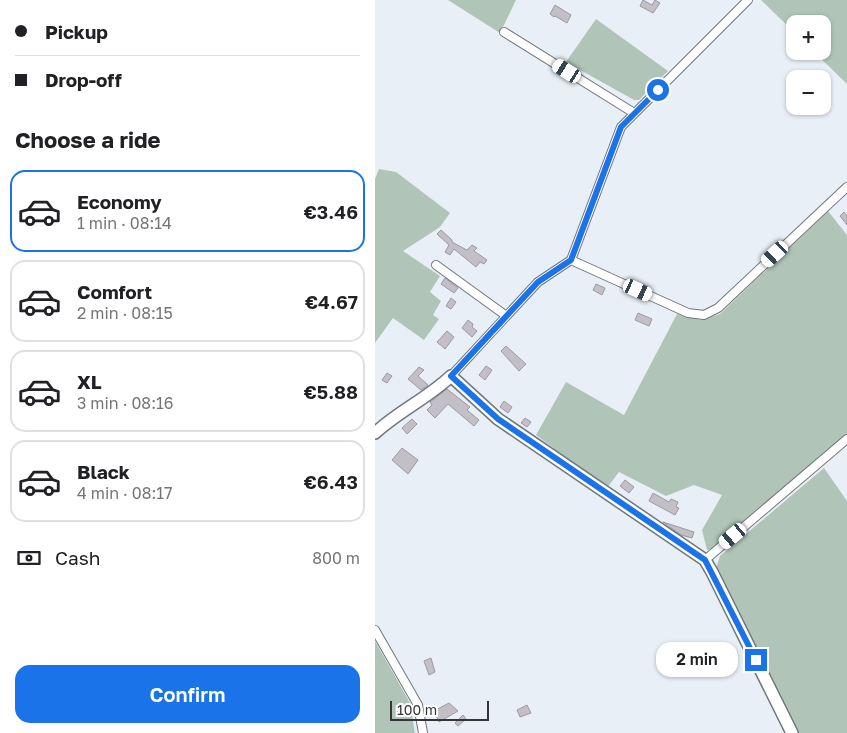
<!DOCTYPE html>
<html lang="en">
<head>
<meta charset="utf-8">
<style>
	body { margin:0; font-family:"Golos Text",sans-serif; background:#f2f2f2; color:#202124; height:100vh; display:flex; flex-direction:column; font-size:19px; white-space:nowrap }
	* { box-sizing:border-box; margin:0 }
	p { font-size:16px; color:#757577 }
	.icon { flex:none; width:28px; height:28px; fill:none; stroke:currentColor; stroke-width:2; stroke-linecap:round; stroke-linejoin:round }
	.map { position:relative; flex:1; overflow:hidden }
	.side { display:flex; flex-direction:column; background:#fff; width:375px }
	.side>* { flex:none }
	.top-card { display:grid; align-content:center; height:110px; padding:0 15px; background:#fff }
	.buttons { position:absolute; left:411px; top:15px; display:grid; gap:10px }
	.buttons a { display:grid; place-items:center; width:45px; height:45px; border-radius:10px; background:#fff; box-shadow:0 1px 4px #0004; font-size:25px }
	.scale { position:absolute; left:15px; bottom:12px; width:99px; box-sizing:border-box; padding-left:5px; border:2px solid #323538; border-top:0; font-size:14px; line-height:18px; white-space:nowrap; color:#323538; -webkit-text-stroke:4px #fff; paint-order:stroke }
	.end { position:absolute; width:22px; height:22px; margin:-11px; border:6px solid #1a73e8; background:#fff; box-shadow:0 0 0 2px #fff }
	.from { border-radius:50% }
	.bubble { position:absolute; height:35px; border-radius:15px; background:#fff; box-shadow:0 1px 4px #0004; font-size:16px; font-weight:600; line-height:35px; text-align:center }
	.car { position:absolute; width:15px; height:30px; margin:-15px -8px; border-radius:6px; box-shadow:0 0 4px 1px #0007; background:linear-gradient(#fff 24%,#345 0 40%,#fff 0 76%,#345 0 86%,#fff 0) }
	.top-card b { display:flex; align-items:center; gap:18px; height:48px; font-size:19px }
	.top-card b+b { border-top:1px solid #e0e0e0 }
	.top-card i { width:12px; height:12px; background:#202124 }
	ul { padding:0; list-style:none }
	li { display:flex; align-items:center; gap:15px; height:82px; margin:0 10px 8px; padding:0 5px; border:2px solid #e0e0e0; border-radius:15px }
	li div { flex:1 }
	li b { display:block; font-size:19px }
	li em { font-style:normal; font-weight:600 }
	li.active { border-color:#1a73e8 }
	li>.icon { width:45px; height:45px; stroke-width:1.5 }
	h2 { padding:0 15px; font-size:22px; line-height:60px }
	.pay { display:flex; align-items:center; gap:12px; height:55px; padding:0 15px; font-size:19px }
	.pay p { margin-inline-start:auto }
	.cta { display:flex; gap:10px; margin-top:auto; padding:10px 15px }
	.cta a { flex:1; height:58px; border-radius:15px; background:#1a73e8; color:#fff; font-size:20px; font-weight:600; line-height:58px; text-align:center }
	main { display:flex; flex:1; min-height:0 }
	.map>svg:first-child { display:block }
</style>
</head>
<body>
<main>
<section class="side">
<div class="top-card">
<b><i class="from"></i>Pickup</b>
<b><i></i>Drop-off</b>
</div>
<h2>Choose a ride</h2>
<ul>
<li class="active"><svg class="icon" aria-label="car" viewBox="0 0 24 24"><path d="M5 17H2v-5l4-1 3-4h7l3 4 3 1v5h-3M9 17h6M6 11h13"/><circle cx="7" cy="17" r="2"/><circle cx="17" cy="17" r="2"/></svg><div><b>Economy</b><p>1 min · 08:14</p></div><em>€3.46</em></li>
<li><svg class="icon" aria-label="car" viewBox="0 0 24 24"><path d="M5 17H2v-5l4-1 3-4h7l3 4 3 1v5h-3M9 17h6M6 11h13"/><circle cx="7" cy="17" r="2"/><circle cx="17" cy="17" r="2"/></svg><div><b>Comfort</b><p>2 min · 08:15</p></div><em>€4.67</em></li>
<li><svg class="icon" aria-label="car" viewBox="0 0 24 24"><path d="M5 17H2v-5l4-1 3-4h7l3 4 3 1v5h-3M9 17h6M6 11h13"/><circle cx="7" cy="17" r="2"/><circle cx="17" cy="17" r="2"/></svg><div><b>XL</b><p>3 min · 08:16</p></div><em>€5.88</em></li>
<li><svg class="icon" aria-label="car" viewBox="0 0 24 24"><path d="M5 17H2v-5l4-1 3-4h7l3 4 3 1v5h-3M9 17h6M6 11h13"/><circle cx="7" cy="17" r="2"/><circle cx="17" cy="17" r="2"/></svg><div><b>Black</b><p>4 min · 08:17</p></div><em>€6.43</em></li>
</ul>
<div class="pay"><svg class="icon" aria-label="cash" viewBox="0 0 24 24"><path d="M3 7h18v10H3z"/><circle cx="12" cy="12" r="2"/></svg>Cash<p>800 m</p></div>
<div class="cta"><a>Confirm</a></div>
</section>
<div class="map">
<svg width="472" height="733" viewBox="0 0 472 733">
	<rect width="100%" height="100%" fill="#e9eff7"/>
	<path fill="#b0c5b8" d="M 73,0 L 141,0 L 125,33 Z
		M 386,0 L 472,0 L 472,84 L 438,51 L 448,51 L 448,24 L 420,24 L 420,33 Z
		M 221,19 L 293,71 L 264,100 L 259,100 L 191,62 Z
		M 4,169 L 21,172 L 75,213 L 65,227 L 28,251 L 65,276 L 55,292 L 66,301 L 58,315 L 64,319 L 49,340 L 18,318 L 0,343 L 0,179 Z
		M 453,211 L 472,235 L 472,434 L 340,548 L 332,550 L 327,530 L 347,495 L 319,485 L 291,496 L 244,472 L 232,488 L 161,435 L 191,382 L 249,415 L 302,314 L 327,320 L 345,314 Z
		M 449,468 L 472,501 L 472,733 L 422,733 L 341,568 L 345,556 Z
		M 0,641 L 35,703 L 40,733 L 0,733 Z"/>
	<path fill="#c2bfc7" stroke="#9d99a1" d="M 268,0 L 277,5 L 280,0 L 285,3 L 278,13 L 265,6 Z
		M 180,5 L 196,15 L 192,23 L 180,16 L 179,17 L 175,14 Z
		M 469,212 L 472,216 L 472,225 L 465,216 Z
		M 66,230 L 77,240 L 77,242 L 88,248 L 92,250 L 97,245 L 102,248 L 99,251 L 112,260 L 109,264 L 105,262 L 101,267 L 79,249 L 75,255 L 70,252 L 74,245 L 62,234 Z
		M 70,278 L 83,288 L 79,293 L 66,284 Z
		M 221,284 L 230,288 L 227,295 L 218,290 Z
		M 76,298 L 81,302 L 76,309 L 71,306 Z
		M 263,313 L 277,319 L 274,326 L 260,320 Z
		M 93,320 L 98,324 L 97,327 L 102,331 L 97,337 L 87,328 Z
		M 72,331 L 79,337 L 70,349 L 62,342 Z
		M 131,346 L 151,364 L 144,371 L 126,351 Z
		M 111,366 L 117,370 L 110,380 L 104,375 Z
		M 44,367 L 49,370 L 43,376 L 53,385 L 46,390 L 33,379 Z
		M 12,373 L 17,376 L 12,383 L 7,380 Z
		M 72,389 L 95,407 L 92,410 L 104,420 L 99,426 L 73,404 L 60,418 L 52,410 L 57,405 L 55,402 Z
		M 129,401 L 137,407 L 133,413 L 125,407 Z
		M 150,418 L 156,422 L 152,427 L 146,423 Z
		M 37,419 L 42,424 L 32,434 L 27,428 Z
		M 27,448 L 43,460 L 33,474 L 17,460 Z
		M 250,480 L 259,487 L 254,493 L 245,486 Z
		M 278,493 L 294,502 L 296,499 L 303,502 L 301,507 L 304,508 L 300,515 L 274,501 Z
		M 288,522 L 319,532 L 317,538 L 306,535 Z
		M 56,658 L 60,672 L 54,675 L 49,661 Z
		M 74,703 L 83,711 L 64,722 L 59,711 Z
		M 152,705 L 156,713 L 145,717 L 142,710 Z
		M 88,715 L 91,719 L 83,726 L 80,723 Z"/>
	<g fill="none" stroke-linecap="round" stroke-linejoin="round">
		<defs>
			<path id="street" d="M 129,32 L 259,113
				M 196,260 L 246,127 L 373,0
				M 61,265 L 130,315
				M 76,376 L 163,282 L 196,260 L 313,313 L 329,315 L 343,308 L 472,187
				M 330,560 L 472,439
				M 0,630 L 43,705 L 48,733"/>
			<path id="secondary" d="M 0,433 C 24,411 53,398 76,376 L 123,419 L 330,560 L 337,572 L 417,733"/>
		</defs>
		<use href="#street" stroke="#71767d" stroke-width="10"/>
		<use href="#secondary" stroke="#71767d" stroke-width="14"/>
		<use href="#street" stroke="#fff" stroke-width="8"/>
		<use href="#secondary" stroke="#fff" stroke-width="11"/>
	</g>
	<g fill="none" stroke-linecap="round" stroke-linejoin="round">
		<path stroke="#1a73e8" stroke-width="6" d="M 283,90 L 246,127 L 196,260 L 163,282 L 76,376 L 123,419 L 330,560 L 381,660"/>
	</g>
</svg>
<div class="buttons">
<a>+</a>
<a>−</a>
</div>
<div class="scale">100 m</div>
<i class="end from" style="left:283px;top:90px"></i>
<i class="end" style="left:381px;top:660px"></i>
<div class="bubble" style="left:281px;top:642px;width:82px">2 min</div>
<i class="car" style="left:192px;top:71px;rotate:302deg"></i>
<i class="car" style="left:400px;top:254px;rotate:227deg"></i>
<i class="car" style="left:263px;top:290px;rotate:115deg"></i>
<i class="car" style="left:358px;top:536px;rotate:230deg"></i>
</div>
</main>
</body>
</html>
